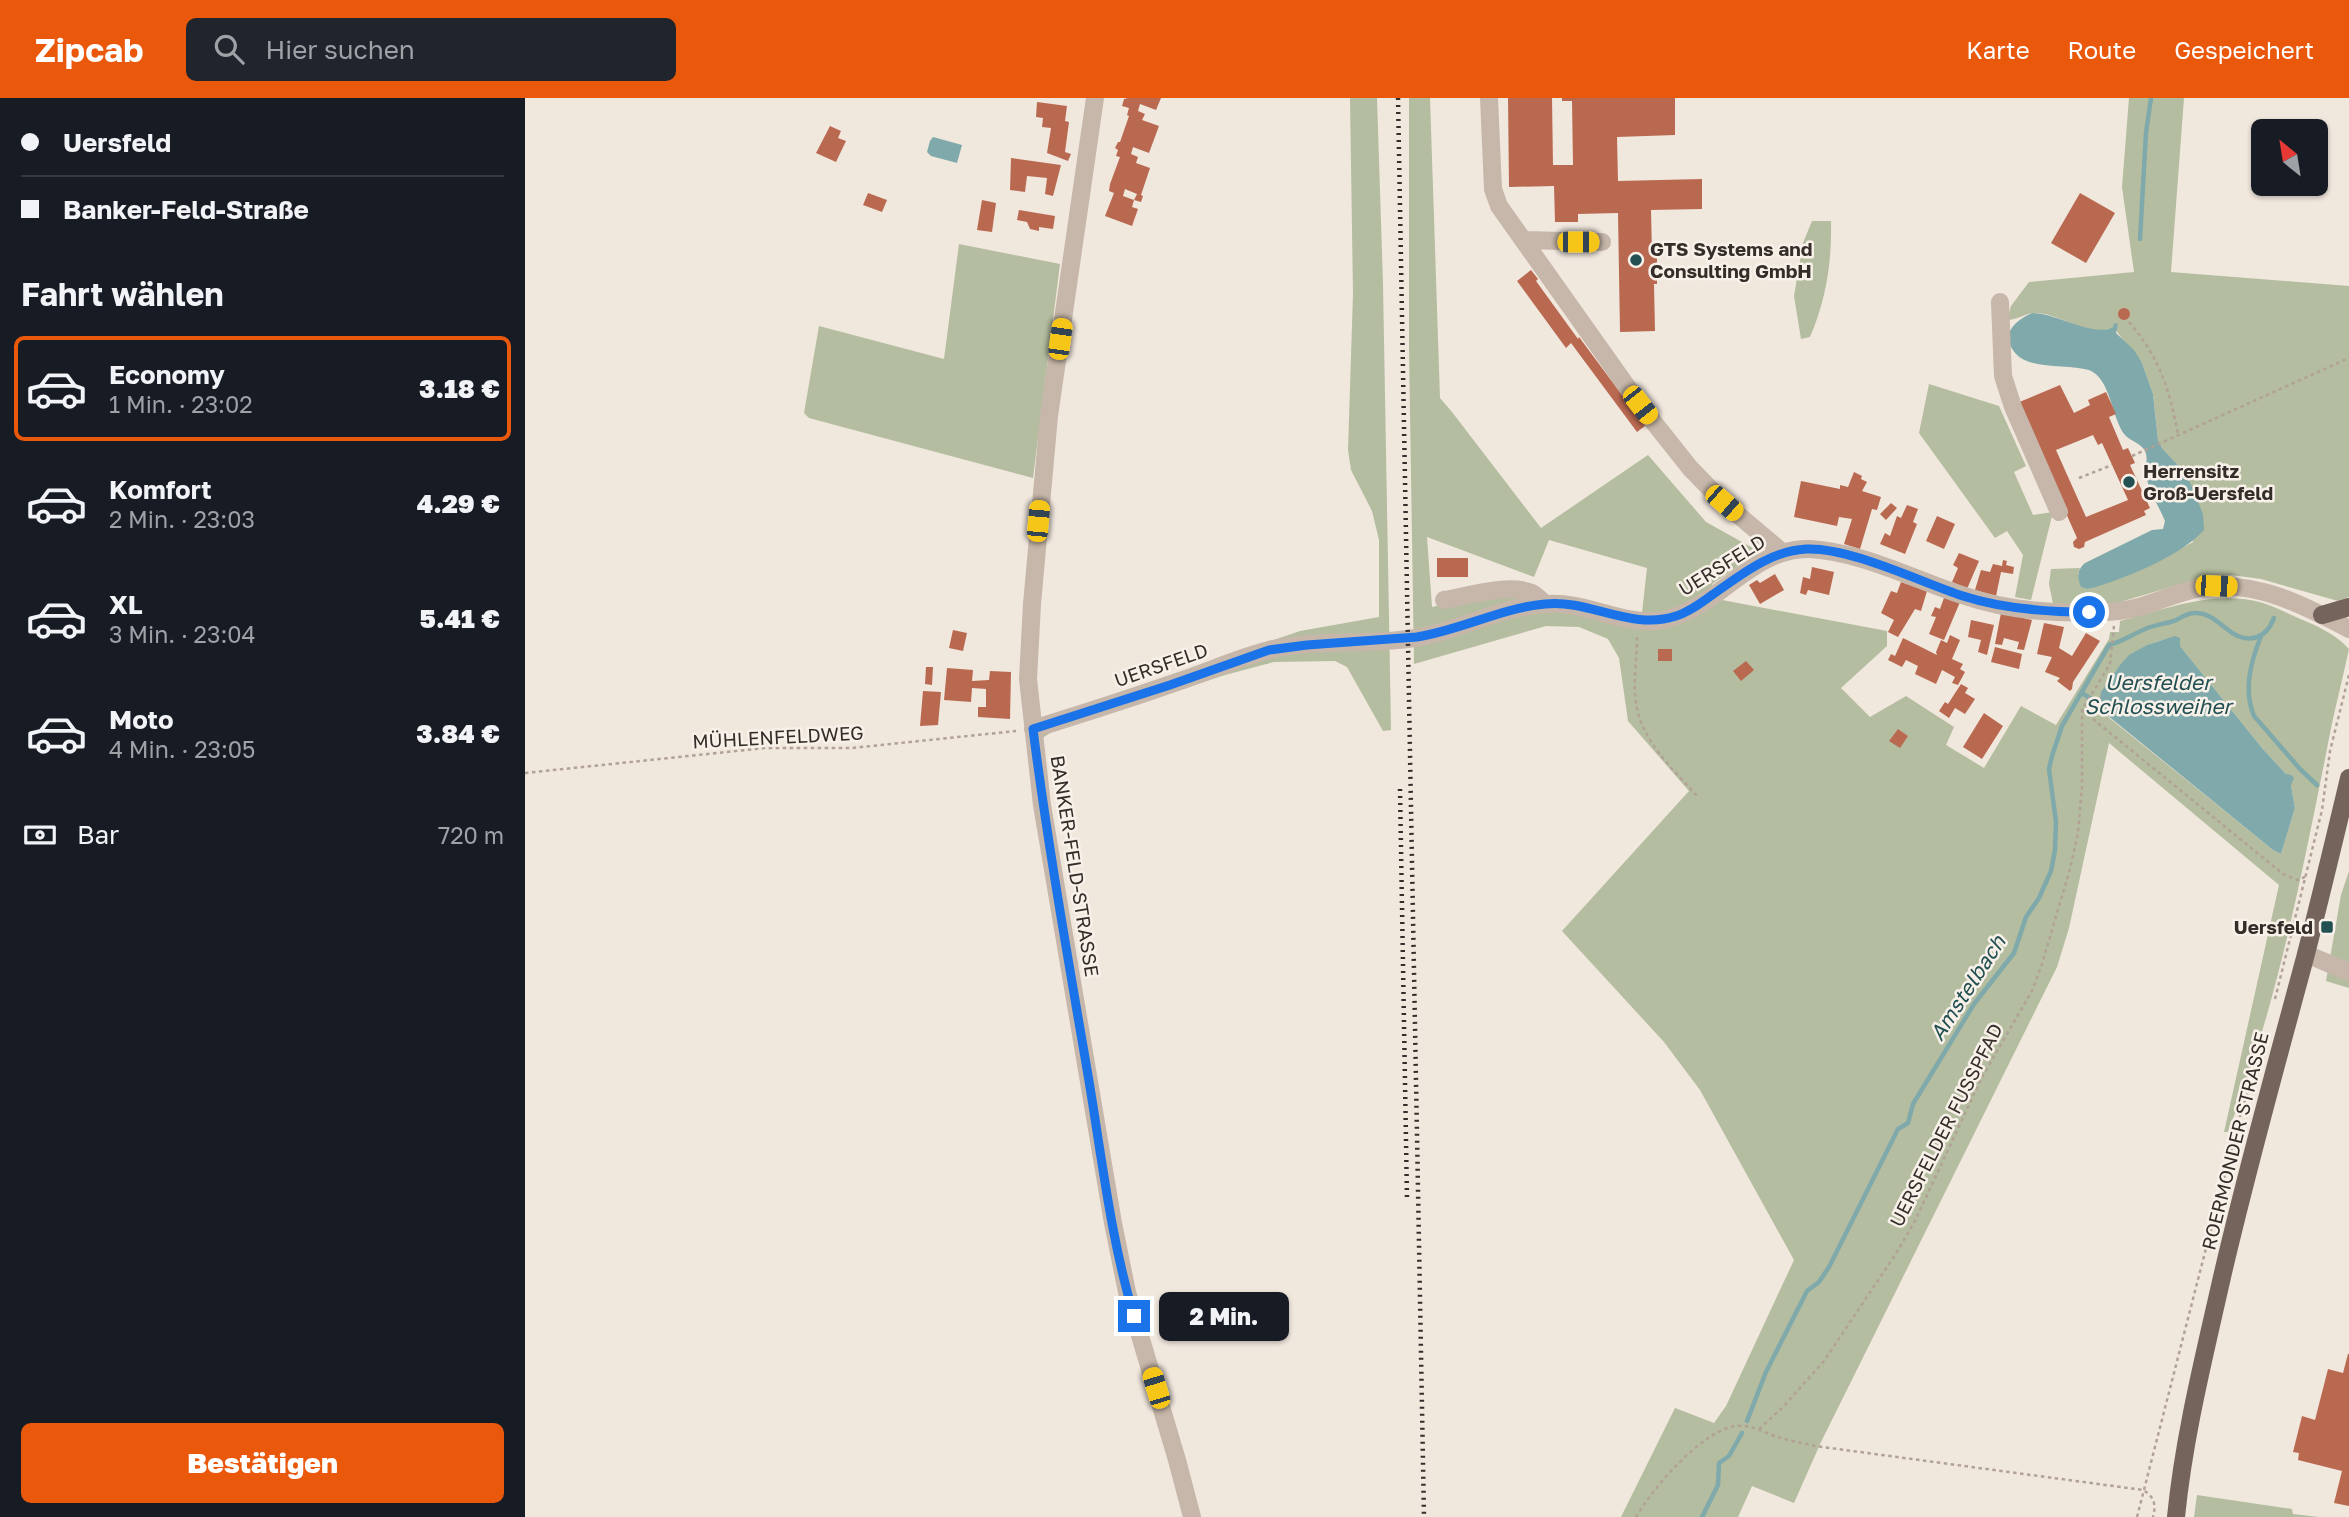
<!DOCTYPE html>
<html lang="de">
<head>
<meta charset="utf-8">
<style>
	body { margin:0; font-family:"Golos Text",sans-serif; background:#20242c; color:#f1f3f6; height:100vh; display:flex; flex-direction:column; font-size:26px; white-space:nowrap }
	* { box-sizing:border-box; margin:0 }
	p { font-size:23px; color:#9ea1a6 }
	.icon { flex:none; width:38px; height:38px; fill:none; stroke:currentColor; stroke-width:2; stroke-linecap:round; stroke-linejoin:round }
	.map { position:relative; flex:1; overflow:hidden }
	.side { display:flex; flex-direction:column; background:#171b24; width:525px }
	.side>* { flex:none }
	.guide { display:grid; align-content:center; height:154px; padding:0 21px; background:#171b24 }
	.needle { width:46px; rotate:330deg }
	.fabs { position:absolute; left:1726px; top:21px; display:grid; gap:14px }
	.fabs a { display:grid; place-items:center; width:77px; height:77px; border-radius:10px; background:#171b24; box-shadow:0 2px 5px #0004; font-size:35px }
	.end { position:absolute; width:32px; height:32px; margin:-16px; border:9px solid #1a73e8; background:#fff; box-shadow:0 0 0 4px #fff }
	.from { border-radius:50% }
	.bubble { position:absolute; height:49px; border-radius:10px; background:#171b24; box-shadow:0 2px 5px #0004; font-size:23px; font-weight:800; line-height:49px; text-align:center }
	.car { position:absolute; width:21px; height:42px; margin:-21px -10px; border-radius:9px; box-shadow:0 0 5px 2px #0007; background:linear-gradient(#f5c518 24%,#345 0 40%,#f5c518 0 76%,#345 0 86%,#f5c518 0) }
	.guide b { display:flex; align-items:center; gap:24px; height:66px; font-size:26px }
	.guide b+b { border-top:2px solid #363941 }
	.guide i { width:18px; height:18px; background:#f1f3f6 }
	ul { padding:0; list-style:none }
	li { display:flex; align-items:center; gap:21px; height:105px; margin:0 14px 10px; padding:0 7px; border:4px solid transparent; border-radius:10px }
	li div { flex:1 }
	li b { display:block; font-size:26px }
	li em { font-style:normal; font-weight:800 }
	li.current { border-color:#ea580c }
	li>.icon { width:63px; height:63px; stroke-width:1.5 }
	h2 { padding:0 21px; font-size:32px; line-height:84px }
	.pay { display:flex; align-items:center; gap:18px; height:77px; padding:0 21px; font-size:26px }
	.pay p { margin-inline-start:auto }
	.action { display:flex; gap:14px; margin-top:auto; padding:14px 21px }
	.action a { flex:1; height:80px; border-radius:10px; background:#ea580c; color:#fff; font-size:28px; font-weight:800; line-height:80px; text-align:center }
	header { display:flex; align-items:center; gap:42px; box-sizing:border-box; height:98px; padding:0 35px; background:#ea580c; color:#fff }
	header strong { font-size:33px }
	nav { display:flex; gap:38px; margin-inline-start:auto; font-size:24px }
	.search { width:490px; height:63px; background:#20242c; display:flex; align-items:center; gap:18px; box-sizing:border-box; padding:0 24px; border-radius:10px; color:#9ea1a6; font-size:26px }
	main { display:flex; flex:1; min-height:0 }
	.map>svg:first-child { display:block }
</style>
</head>
<body>
<header>
<strong>Zipcab</strong>
<div class="search"><svg class="icon" aria-label="search" viewBox="0 0 24 24"><circle cx="10" cy="10" r="6"/><path d="M15 15l6 6"/></svg>Hier suchen</div>
<nav><a>Karte</a><a>Route</a><a>Gespeichert</a></nav>
</header>
<main>
<section class="side">
<div class="guide">
<b><i class="from"></i>Uersfeld</b>
<b><i></i>Banker-Feld-Straße</b>
</div>
<h2>Fahrt wählen</h2>
<ul>
<li class="current"><svg class="icon" aria-label="car" viewBox="0 0 24 24"><path d="M5 17H2v-5l4-1 3-4h7l3 4 3 1v5h-3M9 17h6M6 11h13"/><circle cx="7" cy="17" r="2"/><circle cx="17" cy="17" r="2"/></svg><div><b>Economy</b><p>1 Min. · 23:02</p></div><em>3.18 €</em></li>
<li><svg class="icon" aria-label="car" viewBox="0 0 24 24"><path d="M5 17H2v-5l4-1 3-4h7l3 4 3 1v5h-3M9 17h6M6 11h13"/><circle cx="7" cy="17" r="2"/><circle cx="17" cy="17" r="2"/></svg><div><b>Komfort</b><p>2 Min. · 23:03</p></div><em>4.29 €</em></li>
<li><svg class="icon" aria-label="car" viewBox="0 0 24 24"><path d="M5 17H2v-5l4-1 3-4h7l3 4 3 1v5h-3M9 17h6M6 11h13"/><circle cx="7" cy="17" r="2"/><circle cx="17" cy="17" r="2"/></svg><div><b>XL</b><p>3 Min. · 23:04</p></div><em>5.41 €</em></li>
<li><svg class="icon" aria-label="car" viewBox="0 0 24 24"><path d="M5 17H2v-5l4-1 3-4h7l3 4 3 1v5h-3M9 17h6M6 11h13"/><circle cx="7" cy="17" r="2"/><circle cx="17" cy="17" r="2"/></svg><div><b>Moto</b><p>4 Min. · 23:05</p></div><em>3.84 €</em></li>
</ul>
<div class="pay"><svg class="icon" aria-label="cash" viewBox="0 0 24 24"><path d="M3 7h18v10H3z"/><circle cx="12" cy="12" r="2"/></svg>Bar<p>720 m</p></div>
<div class="action"><a>Bestätigen</a></div>
</section>
<div class="map">
<svg width="1824" height="1419" viewBox="0 0 1824 1419">
	<rect width="100%" height="100%" fill="#f0e7dd"/>
	<path fill="#b4bd9f" fill-rule="evenodd" d="M 825,0 L 852,0 L 858,186 L 866,632 L 858,633 L 822,569 L 810,563 L 749,564 L 700,577 L 525,635 L 516,641 L 519,620 L 775,533 L 854,519 L 854,442 L 847,413 L 826,372 L 823,352 L 828,196 Z
		M 884,0 L 905,0 L 915,300 L 927,314 L 1016,430 L 1123,357 L 1181,424 L 1235,454 L 1187,486 L 1197,502 L 1362,533 L 1362,548 L 1316,590 L 1345,619 L 1381,598 L 1429,629 L 1421,647 L 1459,670 L 1496,608 L 1531,627 L 1584,541 L 1585,534 L 1594,534 L 1595,523 C 1641,511 1690,491 1738,505 C 1750,509 1762,515 1773,520 C 1792,528 1811,536 1824,551 C 1817,584 1808,617 1802,651 C 1776,780 1751,911 1703,1034 L 1699,1034 L 1754,787 L 1584,645 L 1544,830 L 1532,869 L 1296,1344 L 1269,1405 L 1227,1388 L 1213,1419 L 1096,1419 L 1150,1310 L 1189,1325 L 1201,1308 L 1269,1162 L 1175,992 L 1139,944 L 1037,833 L 1164,693 L 1103,623 L 1094,560 L 1083,541 L 1054,529 L 1021,528 L 889,566 L 884,250 ZM 902,439 L 1009,479 L 1024,442 L 1122,470 L 1117,515 L 968,496 L 907,509 ZM 1655,540 L 1655,548 L 1737,650 L 1761,676 L 1766,687 L 1770,710 L 1756,756 L 1748,752 L 1582,618 C 1573,603 1576,595 1585,582 C 1601,556 1624,541 1655,540 Z
		M 1604,0 L 1659,0 L 1646,174 L 1824,188 L 1824,499 L 1813,503 L 1736,481 L 1706,477 L 1673,481 L 1585,507 L 1528,506 L 1524,486 L 1526,471 L 1555,470 L 1553,476 L 1563,491 L 1624,468 L 1668,444 L 1662,377 L 1637,350 L 1633,342 L 1628,296 L 1617,265 L 1588,229 C 1566,242 1533,213 1508,215 C 1499,216 1492,222 1482,222 L 1486,208 L 1504,184 L 1609,174 L 1597,89 Z
		M 1287,123 L 1306,123 C 1307,164 1301,202 1285,239 L 1276,241 L 1269,198 L 1278,145 Z
		M 434,146 L 535,166 L 508,380 L 284,320 L 279,315 L 294,228 L 419,261 Z
		M 1404,286 L 1474,308 L 1501,368 L 1489,374 L 1508,417 L 1528,414 L 1506,502 L 1490,499 L 1498,457 L 1482,433 L 1470,440 L 1394,335 Z
		M 1824,773 L 1824,890 L 1801,883 L 1816,797 Z
		M 1672,1397 L 1767,1411 L 1768,1416 L 1794,1419 L 1669,1419 Z"/>
	<path fill="#7fa9aa" d="M 408,39 L 437,47 L 432,65 L 406,58 L 402,54 L 405,43 Z
		M 1507,215 C 1532,215 1569,240 1588,229 L 1589,225 L 1593,226 L 1591,235 L 1609,252 L 1617,265 L 1628,296 L 1633,342 L 1637,350 L 1662,377 L 1678,416 L 1679,432 C 1656,458 1597,482 1563,491 L 1556,489 C 1552,479 1552,472 1560,465 L 1627,432 L 1638,431 L 1640,423 C 1634,409 1625,394 1621,379 C 1619,372 1624,361 1620,353 C 1616,345 1605,343 1600,337 C 1587,322 1586,280 1564,272 C 1544,266 1506,272 1491,256 C 1474,237 1489,223 1507,215 Z
		M 1650,538 L 1655,540 L 1655,548 L 1737,650 L 1761,676 L 1766,677 L 1769,680 L 1766,687 L 1770,710 L 1756,756 L 1748,752 L 1582,617 L 1575,602 L 1576,594 L 1595,567 L 1604,557 L 1622,547 Z"/>
	<g fill="none" stroke-linecap="round" stroke-linejoin="round">
		<path stroke="#7fa9aa" stroke-width="4.5" d="M 1615,141 L 1621,35 L 1626,0
			M 1736,538 C 1726,563 1718,592 1729,618 L 1775,671 L 1792,687
			M 1557,595 L 1568,602
			M 1222,1323 L 1241,1274 L 1282,1193 L 1294,1184 L 1304,1169 L 1373,1031 L 1383,1025 L 1388,1006 L 1449,906 L 1489,855 L 1501,819 L 1514,800 L 1526,773 L 1530,752 L 1531,724 L 1524,671 L 1527,658 L 1537,628 L 1584,547 C 1597,544 1606,537 1618,532 C 1628,527 1639,526 1649,523 C 1656,520 1662,515 1669,515 C 1694,513 1706,548 1732,539 C 1741,536 1745,529 1749,520
			M 1177,1419 L 1193,1387 L 1194,1365 L 1204,1358 L 1217,1335"/>
	</g>
	<path fill="#ba6951" fill-rule="evenodd" d="M 603,0 L 636,0 L 631,12 L 615,6 L 613,13 L 620,16 L 617,22 L 634,28 L 624,55 L 608,49 L 606,56 L 613,59 L 611,65 L 625,70 L 616,97 L 618,98 L 616,104 L 609,102 L 612,96 L 600,91 L 598,98 L 609,102 L 607,109 L 613,111 L 607,128 L 580,118 L 589,95 L 584,93 L 585,86 L 595,59 L 591,58 L 593,52 L 590,50 L 593,44 L 595,44 L 604,18 L 602,17 L 604,10 L 597,8 L 599,1 Z
		M 983,0 L 1027,0 L 1028,67 L 1048,67 L 1047,3 L 1037,3 L 1037,0 L 1150,0 L 1150,37 L 1092,39 L 1093,83 L 1177,81 L 1177,111 L 1126,112 L 1127,157 L 1132,157 L 1132,186 L 1129,186 L 1130,233 L 1095,234 L 1093,115 L 1053,116 L 1053,124 L 1030,124 L 1029,88 L 984,89 Z
		M 512,4 L 542,8 L 540,23 L 544,24 L 540,54 L 546,56 L 543,63 L 522,55 L 526,30 L 517,29 L 518,20 L 511,19 Z
		M 305,28 L 316,33 L 313,40 L 321,43 L 311,64 L 291,55 Z
		M 486,60 L 536,67 L 528,98 L 520,96 L 522,80 L 502,78 L 500,94 L 485,92 Z
		M 343,95 L 362,102 L 357,114 L 338,107 Z
		M 1555,95 L 1590,115 L 1561,165 L 1526,145 Z
		M 457,102 L 471,105 L 467,134 L 452,132 Z
		M 494,112 L 530,118 L 528,131 L 514,129 L 514,133 L 505,131 L 502,124 L 492,122 Z
		M 1006,172 L 1013,181 L 1011,183 L 1053,241 L 1054,239 L 1120,328 L 1112,334 L 1046,245 L 1041,250 L 992,183 Z
		M1593 216a6 6 0 1 1 12 0a6 6 0 1 1-12 0Z
		M 1535,287 L 1549,315 L 1565,307 L 1563,302 L 1581,294 L 1591,316 L 1584,319 L 1598,352 L 1603,350 L 1610,365 L 1605,367 L 1625,410 L 1619,413 L 1621,417 L 1560,444 L 1559,449 L 1554,451 L 1549,449 L 1548,444 L 1552,440 L 1492,305 ZM 1568,337 L 1573,347 L 1577,345 L 1603,402 L 1561,419 L 1531,352 Z
		M 1329,374 L 1337,378 L 1336,381 L 1342,384 L 1337,393 L 1356,399 L 1352,412 L 1347,411 L 1335,451 L 1319,446 L 1327,421 L 1314,419 L 1312,428 L 1269,419 L 1276,383 L 1315,391 L 1315,387 L 1323,389 Z
		M 1366,405 L 1372,410 L 1361,422 L 1355,416 Z
		M 1382,407 L 1393,411 L 1388,424 L 1392,426 L 1380,456 L 1355,446 L 1360,435 L 1365,438 L 1372,418 L 1376,420 Z
		M 1412,418 L 1430,426 L 1419,451 L 1401,443 Z
		M 1434,455 L 1454,463 L 1442,491 L 1427,484 L 1433,470 L 1428,467 Z
		M 912,460 L 943,460 L 943,479 L 912,479 Z
		M 1478,462 L 1482,463 L 1481,467 L 1489,469 L 1488,476 L 1476,474 L 1471,498 L 1450,492 L 1456,472 L 1465,474 L 1468,466 L 1477,468 Z
		M 1287,469 L 1309,474 L 1304,497 L 1283,492 L 1281,497 L 1275,495 L 1278,479 L 1285,481 Z
		M 1250,476 L 1259,492 L 1235,506 L 1224,487 L 1232,482 L 1235,485 Z
		M 1376,484 L 1402,493 L 1396,513 L 1390,511 L 1373,539 L 1363,534 L 1369,522 L 1356,515 L 1366,493 L 1372,495 Z
		M 1420,497 L 1435,504 L 1419,542 L 1404,536 L 1411,519 L 1406,518 L 1410,509 L 1415,511 Z
		M 1476,515 L 1507,522 L 1499,552 L 1492,551 L 1494,544 L 1479,540 L 1477,547 L 1470,546 Z
		M 1446,522 L 1469,527 L 1462,557 L 1453,554 L 1456,542 L 1443,539 Z
		M 1519,525 L 1539,529 L 1534,550 L 1547,558 L 1561,535 L 1575,543 L 1548,584 L 1547,591 L 1545,593 L 1532,583 L 1535,580 L 1520,574 L 1527,559 L 1512,556 Z
		M 428,532 L 442,535 L 438,553 L 424,550 Z
		M 1425,537 L 1435,542 L 1427,561 L 1438,566 L 1435,571 L 1440,574 L 1433,587 L 1427,585 L 1430,579 L 1417,572 L 1411,586 L 1390,576 L 1393,568 L 1381,562 L 1377,569 L 1363,562 L 1366,556 L 1370,558 L 1378,540 L 1412,557 L 1411,554 L 1416,542 L 1422,545 Z
		M 1470,549 L 1497,556 L 1494,571 L 1466,564 Z
		M 1133,551 L 1147,551 L 1147,563 L 1133,563 Z
		M 1221,563 L 1229,572 L 1216,583 L 1208,573 Z
		M 401,569 L 408,569 L 407,587 L 400,586 Z
		M 422,570 L 448,572 L 447,583 L 464,582 L 465,573 L 486,574 L 485,621 L 453,619 L 453,609 L 461,609 L 461,591 L 447,590 L 446,604 L 419,602 Z
		M 1436,586 L 1443,590 L 1440,595 L 1450,601 L 1440,616 L 1430,610 L 1424,620 L 1414,613 L 1420,604 L 1423,606 Z
		M 398,593 L 416,594 L 413,627 L 395,628 Z
		M 1459,615 L 1478,628 L 1457,661 L 1438,649 Z
		M 1373,631 L 1383,638 L 1375,650 L 1364,643 Z
		M 1823,1256 L 1824,1256 L 1824,1408 L 1809,1405 L 1817,1373 L 1773,1362 L 1774,1355 L 1768,1354 L 1777,1318 L 1790,1322 L 1803,1271 L 1818,1275 Z"/>
	<g fill="none" stroke-linecap="round" stroke-linejoin="round">
		<path stroke="#b2a195" stroke-width="2.5" stroke-dasharray="3.5 3.5" stroke-linecap="butt" d="M 1604,224 C 1634,259 1645,292 1653,337
			M 1607,358 L 1824,260
			M 1554,380 L 1587,367
			M 1112,539 C 1112,561 1107,588 1112,610 C 1119,646 1150,673 1173,699
			M 1557,612 L 1758,776 L 1772,782 L 1780,779
			M 0,675 L 240,650 L 327,650 L 491,633
			M 1750,901 L 1797,712 L 1805,653 L 1824,577
			M 1234,1331 L 1258,1309 L 1299,1263 L 1370,1157 L 1390,1123 L 1456,981 L 1507,893 L 1517,866 L 1545,771 L 1553,735 L 1557,689 L 1557,612 L 1585,566 L 1589,528
			M 1111,1419 C 1128,1390 1176,1333 1211,1328 C 1226,1326 1239,1335 1253,1339 C 1265,1343 1278,1345 1290,1348 L 1618,1392 C 1630,1399 1631,1407 1628,1419
			M 1612,1419 L 1716,1014 L 1731,972"/>
		<path stroke="#c7b7aa" stroke-width="18" d="M 570,0 L 524,318 L 507,506 L 503,581 L 517,707 L 588,1125 L 602,1194 L 652,1362 L 667,1419
			M 964,0 L 968,91 L 974,108 L 1115,307 L 1165,370 L 1199,405 L 1257,454
			M 998,142 L 1077,144
			M 1475,204 L 1478,278 L 1488,309 L 1534,414
			M 919,502 C 943,498 984,485 1007,495 C 1011,497 1016,502 1020,506
			M 508,631 C 556,616 604,601 652,584 C 682,574 713,560 744,552 C 798,539 855,550 909,536 C 947,526 982,508 1022,506 C 1059,503 1094,526 1131,523 C 1189,517 1224,449 1285,451 C 1337,454 1388,481 1437,497 C 1466,507 1501,513 1532,514 C 1559,515 1588,516 1614,509 C 1636,503 1658,492 1681,489 C 1733,483 1780,508 1824,531
			M 1781,856 L 1824,874"/>
		<path stroke="#75645c" stroke-width="18" d="M 1797,517 L 1824,509
			M 1651,1419 C 1659,1338 1679,1259 1697,1179 C 1722,1071 1752,964 1781,856 C 1796,797 1810,739 1824,680"/>
		<path stroke="#352d29" stroke-width="4.5" stroke-dasharray="2 5" stroke-linecap="butt" d="M 873,0 L 899,1419
			M 875,691 L 882,1101"/>
	</g>
	<g fill="none" stroke-linecap="round" stroke-linejoin="round">
		<path stroke="#1a73e8" stroke-width="9" d="M 609,1218 C 586,1142 577,1061 564,983 C 544,866 523,749 508,631 L 645,587 L 744,552 L 782,547 L 892,539 C 936,532 976,510 1020,506 C 1065,501 1106,533 1151,518 C 1164,514 1176,505 1187,497 C 1216,477 1245,453 1281,451 C 1325,449 1395,484 1438,498 C 1478,511 1522,514 1564,514"/>
	</g>
	<g fill="#235052" stroke="#f8f1e9" stroke-width="2.5">
		<circle cx="1111" cy="162" r="7"/>
		<circle cx="1604" cy="384" r="7"/>
		<rect x="1795" y="822" width="14" height="14" rx="3.5"/>
	</g>
	<g text-anchor="middle" stroke-width="5" stroke-linejoin="round" paint-order="stroke">
		<g font-size="19" font-weight="bold" fill="#352d29" stroke="#f8f1e9" text-anchor="start">
			<text x="1125" y="158">GTS Systems and<tspan x="1125" dy="22">Consulting GmbH</tspan></text>
			<text x="1618" y="380">Herrensitz<tspan x="1618" dy="22">Groß-Uersfeld</tspan></text>
			<text x="1788" y="836" text-anchor="end">Uersfeld</text>
		</g>
		<g font-size="19" fill="#352d29" stroke="#f8f1e9">
			<text transform="translate(1197 467) rotate(-32)" y="7">UERSFELD</text>
			<text transform="translate(636 567) rotate(-19)" y="7">UERSFELD</text>
			<text transform="translate(253 639) rotate(-3)" y="7">MÜHLENFELDWEG</text>
			<text transform="translate(550 768) rotate(81)" y="7">BANKER-FELD-STRASSE</text>
			<text transform="translate(1421 1027) rotate(-63)" y="7">UERSFELDER FUSSPFAD</text>
			<text transform="translate(1710 1043) rotate(-76)" y="7">ROERMONDER STRASSE</text>
		</g>
		<g font-size="21" font-style="italic" fill="#235052" stroke="#f8f1e9">
			<text x="1633" y="592">Uersfelder<tspan x="1633" dy="24">Schlossweiher</tspan></text>
			<text transform="translate(1443 890) rotate(-57)" y="7">Amstelbach</text>
		</g>
	</g>
</svg>
<div class="fabs">
<a><svg class="needle" viewBox="-14 -14 28 28"><path d="M0-13l5 13h-10z" fill="#e53935"/><path d="M0 13l5-13h-10z" fill="#9ea1a6"/></svg></a>
</div>
<i class="end from" style="left:1564px;top:514px"></i>
<i class="end" style="left:609px;top:1218px"></i>
<div class="bubble" style="left:634px;top:1194px;width:130px">2 Min.</div>
<i class="car" style="left:1053px;top:144px;rotate:90deg"></i>
<i class="car" style="left:535px;top:241px;rotate:8deg"></i>
<i class="car" style="left:1115px;top:307px;rotate:142deg"></i>
<i class="car" style="left:1199px;top:405px;rotate:131deg"></i>
<i class="car" style="left:513px;top:423px;rotate:5deg"></i>
<i class="car" style="left:1691px;top:488px;rotate:92deg"></i>
<i class="car" style="left:631px;top:1290px;rotate:343deg"></i>
</div>
</main>
</body>
</html>
